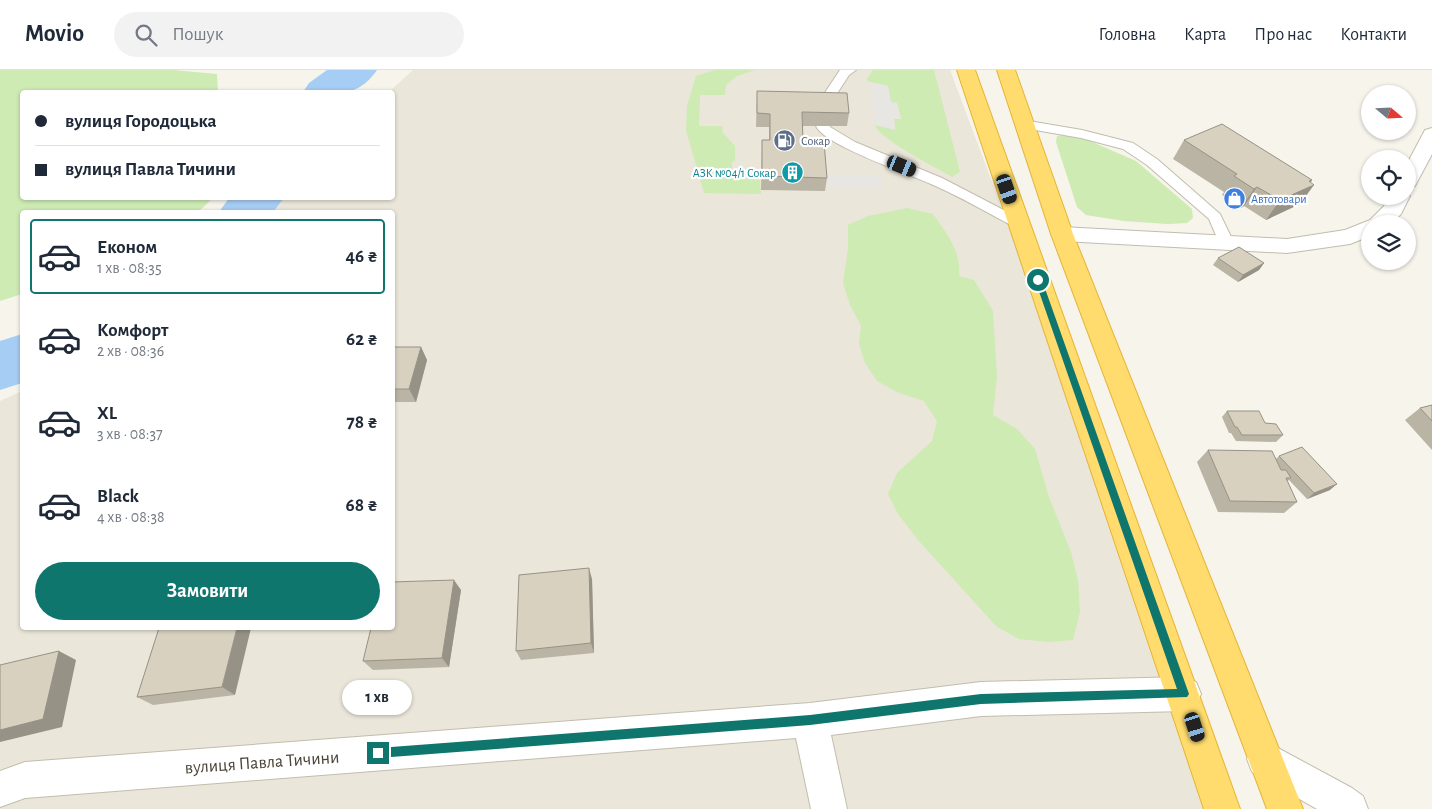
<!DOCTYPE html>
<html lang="uk">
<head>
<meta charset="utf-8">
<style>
	body { margin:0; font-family:"Alegreya Sans",sans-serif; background:#f2f2f3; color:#1f2937; height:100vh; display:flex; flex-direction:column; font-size:19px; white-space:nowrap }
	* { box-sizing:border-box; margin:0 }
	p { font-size:16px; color:#747a83 }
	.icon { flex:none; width:28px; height:28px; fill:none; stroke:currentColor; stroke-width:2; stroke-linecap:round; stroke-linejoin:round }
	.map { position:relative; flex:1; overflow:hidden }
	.side { position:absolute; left:20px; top:140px; width:375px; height:420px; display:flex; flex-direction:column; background:#fff; border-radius:5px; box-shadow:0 1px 4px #0004 }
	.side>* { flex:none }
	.guide { position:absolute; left:20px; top:20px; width:375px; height:110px; border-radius:5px; box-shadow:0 1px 4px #0004; display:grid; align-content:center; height:110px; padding:0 15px; background:#fff }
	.needle { width:32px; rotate:109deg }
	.controls { position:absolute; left:1361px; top:15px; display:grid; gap:10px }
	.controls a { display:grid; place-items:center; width:55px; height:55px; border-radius:50%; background:#fff; box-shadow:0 1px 4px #0004; font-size:25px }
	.end { position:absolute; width:22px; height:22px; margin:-11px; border:6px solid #0f766e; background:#fff; box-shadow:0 0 0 2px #fff }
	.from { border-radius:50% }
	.bubble { position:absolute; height:35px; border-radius:18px; background:#fff; box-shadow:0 1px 4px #0004; font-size:16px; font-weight:700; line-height:35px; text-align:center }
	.car { position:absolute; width:15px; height:30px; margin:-15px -8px; border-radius:6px; box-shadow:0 0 4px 1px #0007; background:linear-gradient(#222 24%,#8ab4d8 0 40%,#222 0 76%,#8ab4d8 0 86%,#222 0) }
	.guide b { display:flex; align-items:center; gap:18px; height:48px; font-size:19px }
	.guide b+b { border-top:1px solid #e0e1e3 }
	.guide i { width:12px; height:12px; background:#1f2937 }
	ul { padding:9px 0 0; list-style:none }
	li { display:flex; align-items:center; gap:15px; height:75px; margin:0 10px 8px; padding:0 5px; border:2px solid transparent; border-radius:5px }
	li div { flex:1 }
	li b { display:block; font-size:19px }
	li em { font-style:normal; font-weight:700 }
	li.current { border-color:#0f766e }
	li>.icon { width:45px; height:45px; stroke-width:1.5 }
	.cta { display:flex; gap:10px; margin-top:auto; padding:10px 15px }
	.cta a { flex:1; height:58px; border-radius:30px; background:#0f766e; color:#fff; font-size:20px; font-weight:700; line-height:58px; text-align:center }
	header { display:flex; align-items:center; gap:30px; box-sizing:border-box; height:70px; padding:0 25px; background:#fff; border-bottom:1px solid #e0e1e3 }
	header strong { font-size:24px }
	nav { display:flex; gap:28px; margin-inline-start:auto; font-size:18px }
	.search { width:350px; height:45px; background:#f2f2f3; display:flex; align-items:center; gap:12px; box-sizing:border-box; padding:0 18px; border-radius:28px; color:#747a83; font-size:19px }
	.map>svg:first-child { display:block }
</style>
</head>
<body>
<header>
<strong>Movio</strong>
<div class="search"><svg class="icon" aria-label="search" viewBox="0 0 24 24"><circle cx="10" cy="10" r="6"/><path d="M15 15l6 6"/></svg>Пошук</div>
<nav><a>Головна</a><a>Карта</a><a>Про нас</a><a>Контакти</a></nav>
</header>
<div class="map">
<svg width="1432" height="739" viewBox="0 0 1432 739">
	<rect width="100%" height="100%" fill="#f6f4eb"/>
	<path fill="#eae6d9" d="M 413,0 L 950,0 L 1184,624 L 1215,739 L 0,739 L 0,331 L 22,321 L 22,558 L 392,558 L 392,142 L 265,142 L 280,128 L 392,128 L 392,22 L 389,22 Z"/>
	<path fill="#cdebb3" d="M 0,0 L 173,0 L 217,4 L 218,22 L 22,22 L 22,128 L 213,128 L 198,142 L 22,142 L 22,224 L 0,231 Z
		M 715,0 L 755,0 L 737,6 L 726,15 L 725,25 L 700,25 L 699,56 L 722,56 L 723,63 L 735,76 L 735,91 L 732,92 L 732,107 L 760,110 L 761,124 L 704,123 L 686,60 L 687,36 L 696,6 Z
		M 873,0 L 934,0 L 960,102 L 952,107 C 937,98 879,69 875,55 L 895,59 L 894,49 L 901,49 L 897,33 L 891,33 L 888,16 L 869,12 L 867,9 Z
		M 1066,65 L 1090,71 L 1136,91 L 1192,139 L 1193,148 L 1187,153 L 1167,154 L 1124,151 L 1086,145 L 1077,137 L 1056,72 L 1057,66 Z
		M 907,138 L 933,144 C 946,162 962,183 959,206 L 974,210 L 993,241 L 997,306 L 993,345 L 1017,359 L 1035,379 L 1049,427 L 1071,482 L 1078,511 L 1080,542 L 1073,570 L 1048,572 L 1019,569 L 996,556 L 918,470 L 898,444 L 888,424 L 897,403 L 932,371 L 937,351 L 924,331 L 899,323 L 877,311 L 865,293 L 859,274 L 861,256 L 850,235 L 843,213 L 848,179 L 848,155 L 868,146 Z"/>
	<path fill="#e8e6e2" d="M 869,12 L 888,16 L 891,32 L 897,33 L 901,49 L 894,49 L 895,60 L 875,55 Z
		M 827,105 L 881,106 L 882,118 L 828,117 Z"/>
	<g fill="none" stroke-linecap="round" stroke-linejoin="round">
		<path fill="#a6cdf4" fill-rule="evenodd" d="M 327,0 L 377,0 C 356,30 336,22 303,22 L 309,13 Z
			M 229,128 L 284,128 L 273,142 L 219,142 Z
			M 22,264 L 22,313 L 0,320 L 0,271 Z"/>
		<defs>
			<path id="lane" d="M 840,0 L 856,0 L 849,5 L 827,39 L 817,39 L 816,36 Z
				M 1023,50 L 1082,60 L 1133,73 L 1157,89 L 1220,144 L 1234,173 L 1231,177 L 1221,177 L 1209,149 L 1147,95 L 1123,79 L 1081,68 L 1018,57 L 1016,54 Z
				M 823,52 L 828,53 L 830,57 L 855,72 L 942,108 L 1023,150 L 1025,153 L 1023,156 L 1013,156 C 986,142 959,126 931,114 C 909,104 824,75 816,56 Z"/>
			<path id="street" d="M 1432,58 L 1432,84 L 1415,116 L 1408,117 L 1408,92 L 1425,60 Z
				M 1408,123 L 1410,126 L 1401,144 L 1391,154 L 1370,154 L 1370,166 L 1350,174 L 1287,183 L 1062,171 L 1054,169 L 1051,164 L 1054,159 L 1062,157 L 1287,169 L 1345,160 L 1370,150 L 1384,136 L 1388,126 L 1408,126 Z
				M 1184,607 L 1196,612 L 1201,624 L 1196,636 L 1184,641 L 981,646 L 831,665 L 847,739 L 811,739 L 796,668 L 25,728 L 0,737 L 0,701 L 25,692 L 810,633 L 981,612 Z
				M 1265,671 L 1352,718 L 1363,726 L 1368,739 L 1317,739 L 1252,702 L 1247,689 L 1252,676 Z"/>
			<path id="highway" d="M 957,0 L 975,0 L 1240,739 L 1204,739 Z
				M 997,0 L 1015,0 L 1073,164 L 1303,739 L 1267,739 L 1051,164 Z"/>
		</defs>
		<use href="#lane" stroke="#c2bdad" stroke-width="2"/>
		<use href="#street" stroke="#c2bdad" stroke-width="2"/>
		<use href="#highway" stroke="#e5b436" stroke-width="2"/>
		<use href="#lane" fill="#fff" fill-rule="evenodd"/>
		<use href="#street" fill="#fff" fill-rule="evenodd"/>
		<use href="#highway" fill="#ffdc6d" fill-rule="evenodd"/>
	</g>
	<path fill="#bab4a5" d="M 757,21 L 849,43 L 847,56 L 803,56 L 803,72 L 827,108 L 825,121 L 761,120 L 762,70 L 769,70 L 769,57 L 756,57 Z
		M 1184,70 L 1312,110 L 1300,134 L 1266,150 L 1244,136 L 1241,138 L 1222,125 L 1224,122 L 1173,89 Z
		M 1218,188 L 1264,193 L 1259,200 L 1238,212 L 1213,195 Z
		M 392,277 L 421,277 L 427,290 L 416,332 L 392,332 Z
		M 1432,335 L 1432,380 L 1405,350 L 1420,338 Z
		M 1227,341 L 1265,353 L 1283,365 L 1276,372 L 1236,371 L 1231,363 L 1229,363 L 1222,347 Z
		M 1208,380 L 1276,389 L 1279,386 L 1330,420 L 1307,429 L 1289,410 L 1287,411 L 1297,432 L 1284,443 L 1218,442 L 1197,392 Z
		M 592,509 L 594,583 L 521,590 L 516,581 Z
		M 461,520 L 449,597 L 373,600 L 363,591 Z
		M 159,558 L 235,625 L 153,635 L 137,627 Z"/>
	<path fill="#979286" d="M 1312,110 L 1306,118 L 1314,115 L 1300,134 L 1266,150 L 1280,130 Z
		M 1257,117 L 1244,136 L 1241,138 L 1254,119 Z
		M 1264,193 L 1259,200 L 1238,212 L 1243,205 Z
		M 421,277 L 427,290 L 416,332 L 409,319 Z
		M 1337,414 L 1330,420 L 1307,429 L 1314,423 Z
		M 589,498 L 592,509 L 594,583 L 591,573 Z
		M 454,510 L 461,520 L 449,597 L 442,588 Z
		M 237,558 L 251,558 L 235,625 L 222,617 Z
		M 59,581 L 76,590 L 62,657 L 0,672 L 0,660 Z"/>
	<path fill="#d8d1c0" stroke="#979286" d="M 757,21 L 847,23 L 849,43 L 802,42 L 803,72 L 824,72 L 827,108 L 762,106 L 762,70 L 770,70 L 770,44 L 757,43 Z
		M 1222,54 L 1312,110 L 1309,111 L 1314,115 L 1280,130 L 1257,117 L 1254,119 L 1234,106 L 1237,104 L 1184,70 Z
		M 1239,177 L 1264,193 L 1243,205 L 1218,188 Z
		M 392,277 L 421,277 L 409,319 L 392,319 Z
		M 1432,335 L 1432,351 L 1420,338 Z
		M 1227,341 L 1259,341 L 1265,353 L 1276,354 L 1283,365 L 1242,365 L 1237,357 L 1235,357 Z
		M 1302,377 L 1337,414 L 1314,423 L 1279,386 Z
		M 1208,380 L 1272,381 L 1281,400 L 1286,400 L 1291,408 L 1286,408 L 1297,432 L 1230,431 Z
		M 589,498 L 591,573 L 516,581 L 519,505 Z
		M 454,510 L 442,588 L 363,591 L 371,558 L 392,558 L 392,512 Z
		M 159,558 L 237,558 L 222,617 L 137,627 Z
		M 59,581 L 43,649 L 0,660 L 0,595 Z"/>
	<path fill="#0f766e" d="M 1038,207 L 1042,210 L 1189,624 L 1187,627 L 981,634 L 810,655 L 378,688 L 374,687 L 373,683 L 374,679 L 378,678 L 810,645 L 981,624 L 1177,619 L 1035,210 Z"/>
	<defs>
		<symbol id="fuel-disc" viewBox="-11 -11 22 22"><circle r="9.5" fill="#5c6f8a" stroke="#fff"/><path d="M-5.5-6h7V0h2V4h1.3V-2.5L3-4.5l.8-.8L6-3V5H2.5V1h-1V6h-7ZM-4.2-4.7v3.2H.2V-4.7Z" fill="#fff"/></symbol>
		<symbol id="building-disc" viewBox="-11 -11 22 22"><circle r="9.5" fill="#0f9aa8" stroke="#fff"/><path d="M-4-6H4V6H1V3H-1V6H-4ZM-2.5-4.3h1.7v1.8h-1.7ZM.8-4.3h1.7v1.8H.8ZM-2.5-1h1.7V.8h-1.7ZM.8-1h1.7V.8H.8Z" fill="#fff"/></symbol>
		<symbol id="shop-disc" viewBox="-11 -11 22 22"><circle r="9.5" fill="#3f7fe0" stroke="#fff"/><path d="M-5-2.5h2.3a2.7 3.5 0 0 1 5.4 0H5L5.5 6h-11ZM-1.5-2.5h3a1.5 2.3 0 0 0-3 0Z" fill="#fff"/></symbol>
	</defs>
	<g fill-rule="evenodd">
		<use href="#fuel-disc" x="772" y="58" width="25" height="25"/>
		<use href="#building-disc" x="780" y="90" width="25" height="25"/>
		<use href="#shop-disc" x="1222" y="116" width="25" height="25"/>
	</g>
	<g text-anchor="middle" stroke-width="4.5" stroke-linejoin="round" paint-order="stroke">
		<g font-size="12" fill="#4e5e75" stroke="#fff" text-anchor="start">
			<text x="801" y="75">Сокар</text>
		</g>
		<g font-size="12" fill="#0d838f" stroke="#fff" text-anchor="end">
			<text x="776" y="107">АЗК №04/1 Сокар</text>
		</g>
		<g font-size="12" fill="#366cbe" stroke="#fff" text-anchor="start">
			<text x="1251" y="133">Автотовари</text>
		</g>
		<g font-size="18" fill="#4b4538" stroke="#fff">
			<text transform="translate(262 692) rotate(-4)" y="6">вулиця Павла Тичини</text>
		</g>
	</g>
</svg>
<div class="controls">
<a><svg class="needle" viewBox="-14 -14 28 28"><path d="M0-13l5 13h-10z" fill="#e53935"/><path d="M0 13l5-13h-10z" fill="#747a83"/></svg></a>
<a><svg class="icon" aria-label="locate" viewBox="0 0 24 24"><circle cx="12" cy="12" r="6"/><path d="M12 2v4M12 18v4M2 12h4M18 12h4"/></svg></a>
<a><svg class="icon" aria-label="layers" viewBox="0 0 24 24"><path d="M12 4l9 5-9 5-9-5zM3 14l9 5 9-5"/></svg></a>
</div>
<i class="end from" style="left:1038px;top:210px"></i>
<i class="end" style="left:378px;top:683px"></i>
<div class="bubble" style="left:342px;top:610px;width:70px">1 хв</div>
<i class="car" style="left:902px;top:96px;rotate:112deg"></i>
<i class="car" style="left:1007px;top:119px;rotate:161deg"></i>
<i class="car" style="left:1195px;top:657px;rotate:162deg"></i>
<div class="guide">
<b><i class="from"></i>вулиця Городоцька</b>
<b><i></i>вулиця Павла Тичини</b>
</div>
<section class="side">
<ul>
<li class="current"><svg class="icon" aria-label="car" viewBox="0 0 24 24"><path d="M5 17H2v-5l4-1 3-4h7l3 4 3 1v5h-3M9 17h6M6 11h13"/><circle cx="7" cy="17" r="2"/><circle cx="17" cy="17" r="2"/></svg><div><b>Економ</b><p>1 хв · 08:35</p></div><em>46 ₴</em></li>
<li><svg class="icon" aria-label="car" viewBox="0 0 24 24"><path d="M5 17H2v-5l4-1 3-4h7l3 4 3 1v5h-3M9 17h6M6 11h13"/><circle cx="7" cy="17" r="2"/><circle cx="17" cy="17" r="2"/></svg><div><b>Комфорт</b><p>2 хв · 08:36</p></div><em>62 ₴</em></li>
<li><svg class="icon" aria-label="car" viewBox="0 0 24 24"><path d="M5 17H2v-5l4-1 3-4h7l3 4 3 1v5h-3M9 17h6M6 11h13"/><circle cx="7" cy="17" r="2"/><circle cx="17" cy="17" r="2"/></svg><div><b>XL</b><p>3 хв · 08:37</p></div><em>78 ₴</em></li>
<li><svg class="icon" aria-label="car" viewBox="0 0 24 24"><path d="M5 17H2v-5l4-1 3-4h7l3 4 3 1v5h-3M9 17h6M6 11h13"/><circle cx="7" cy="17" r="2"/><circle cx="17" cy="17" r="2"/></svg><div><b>Black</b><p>4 хв · 08:38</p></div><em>68 ₴</em></li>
</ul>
<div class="cta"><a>Замовити</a></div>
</section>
</div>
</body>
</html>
